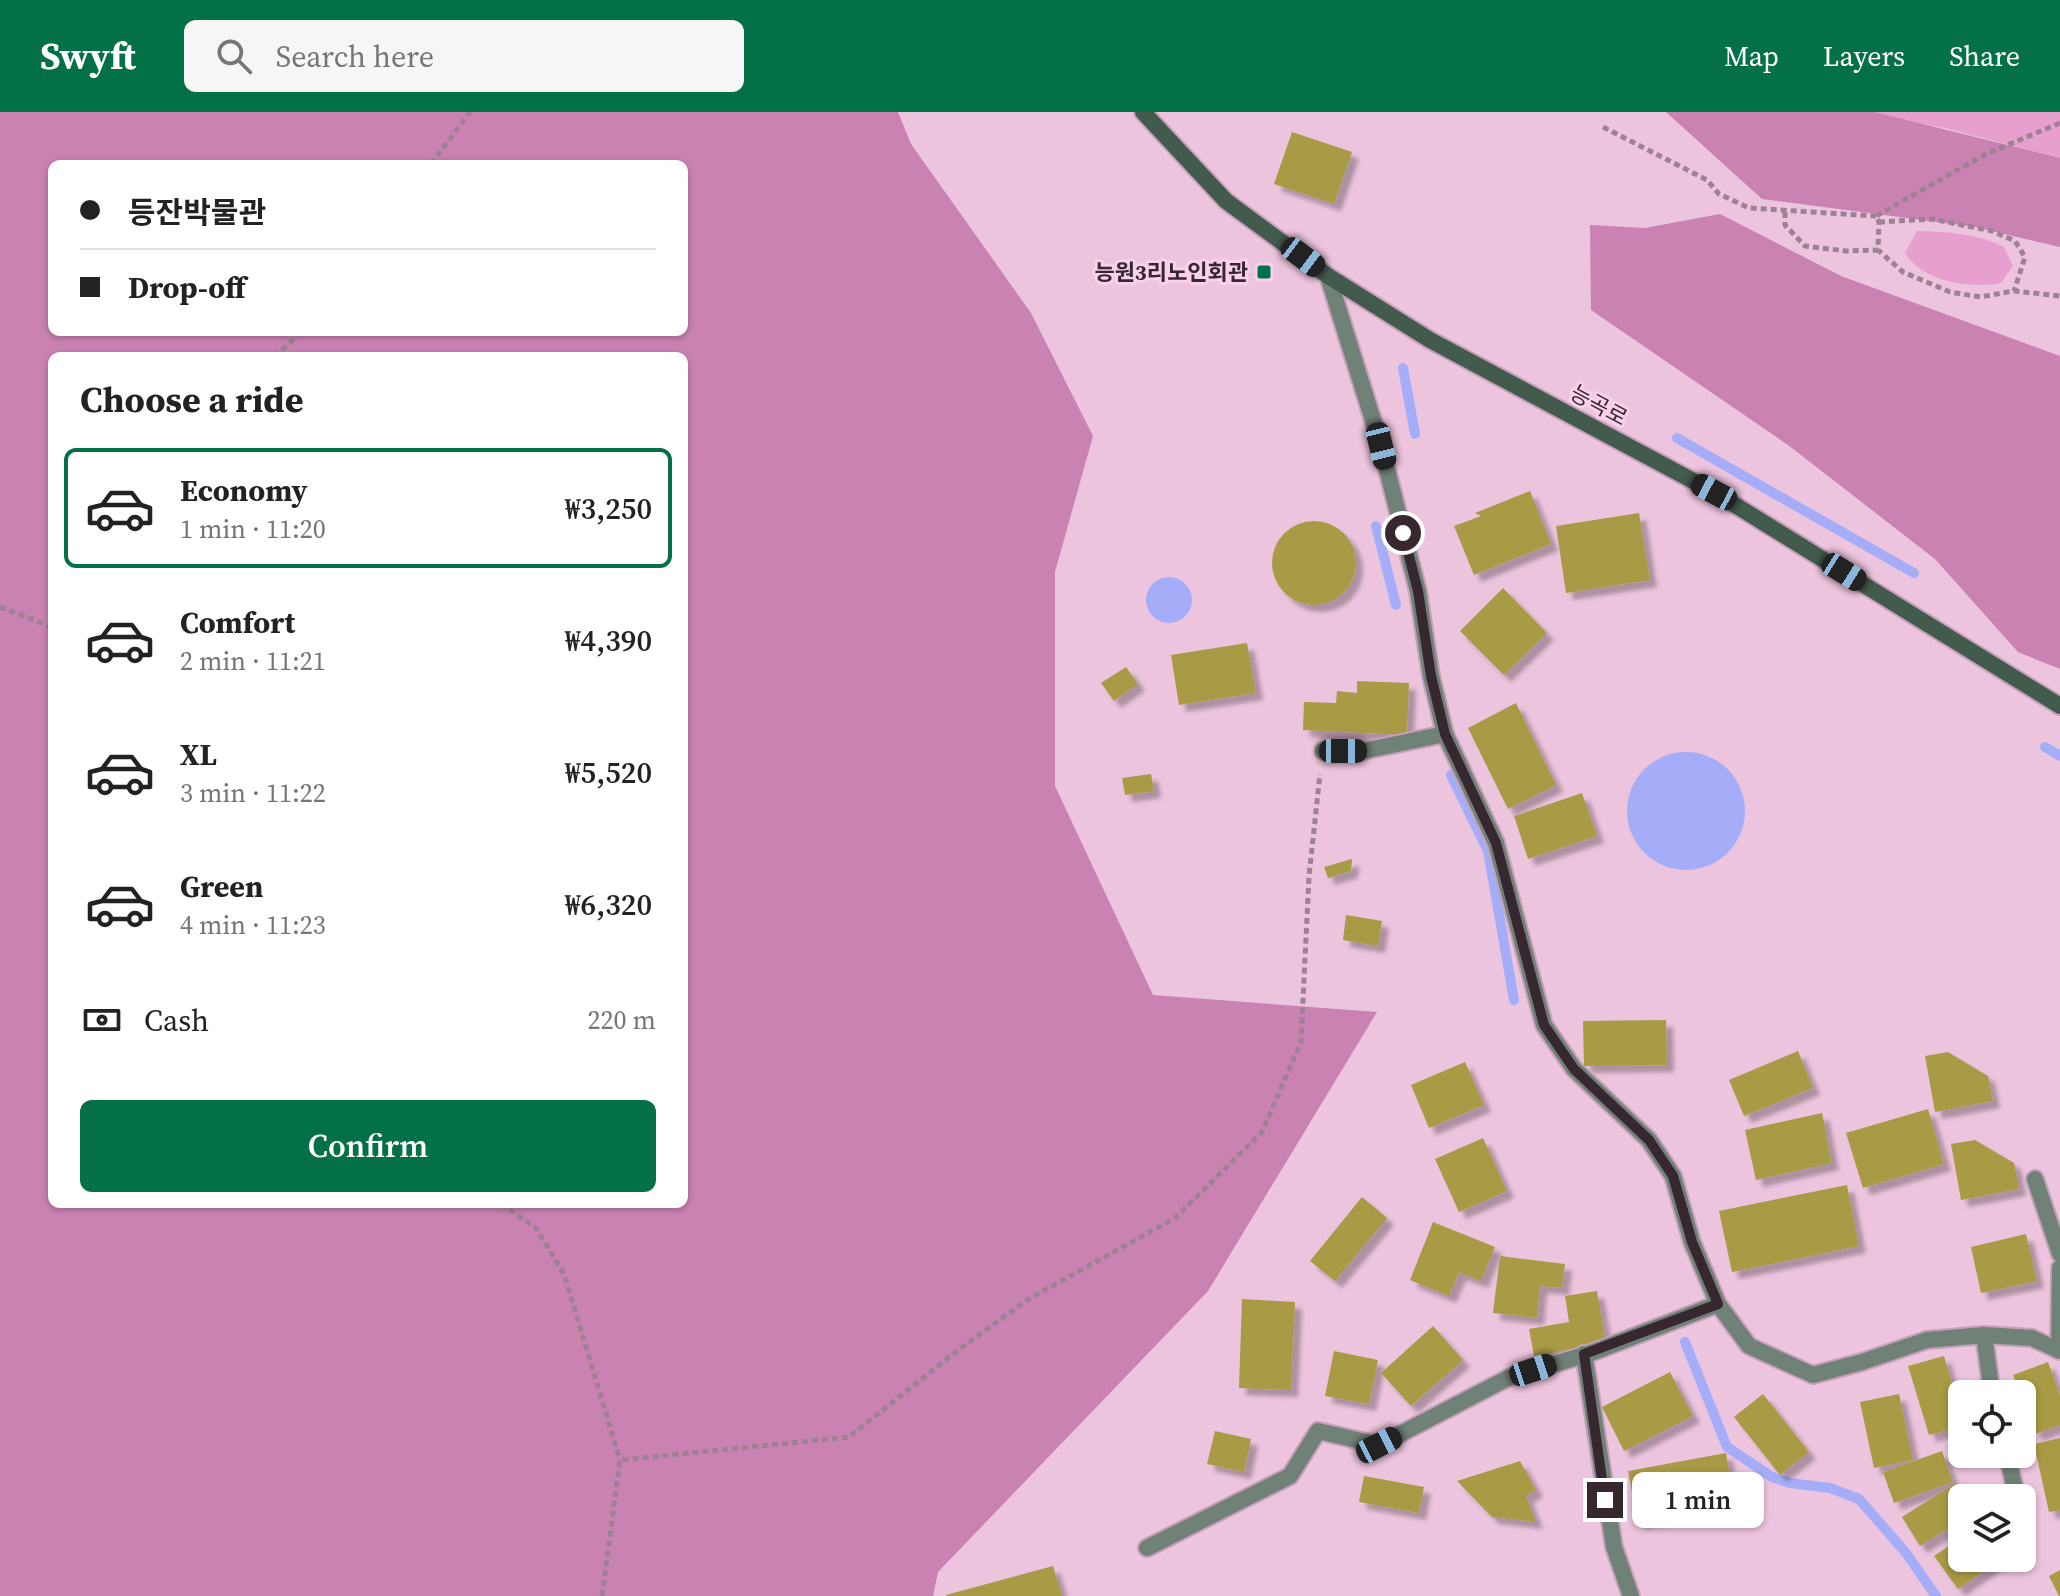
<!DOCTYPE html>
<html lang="en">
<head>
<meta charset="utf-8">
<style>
	body { margin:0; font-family:"Source Serif 4","Noto Sans KR",serif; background:#f6f6f6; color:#222; height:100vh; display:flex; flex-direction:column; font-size:30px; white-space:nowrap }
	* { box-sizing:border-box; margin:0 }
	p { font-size:26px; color:#767676 }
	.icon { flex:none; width:44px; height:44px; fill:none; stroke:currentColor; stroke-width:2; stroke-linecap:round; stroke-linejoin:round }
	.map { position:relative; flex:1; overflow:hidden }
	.panel { position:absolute; left:48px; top:240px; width:640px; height:856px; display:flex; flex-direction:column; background:#fff; border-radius:12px; box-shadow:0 2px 6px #0004 }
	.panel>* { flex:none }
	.top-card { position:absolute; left:48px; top:48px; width:640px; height:176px; border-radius:12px; box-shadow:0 2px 6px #0004; display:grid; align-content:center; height:176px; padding:0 32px; background:#fff }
	.controls { position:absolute; left:1948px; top:1268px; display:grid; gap:16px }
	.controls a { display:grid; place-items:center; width:88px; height:88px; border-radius:12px; background:#fff; box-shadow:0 2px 6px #0004; font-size:40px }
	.end { position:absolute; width:36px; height:36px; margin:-18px; border:10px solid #362731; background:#fff; box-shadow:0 0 0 4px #fff }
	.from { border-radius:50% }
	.bubble { position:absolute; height:56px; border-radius:12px; background:#fff; box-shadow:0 2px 6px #0004; font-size:26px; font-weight:600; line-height:56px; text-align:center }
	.car { position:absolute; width:24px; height:48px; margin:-24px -12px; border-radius:10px; box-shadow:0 0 6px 2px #0007; background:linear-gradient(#222 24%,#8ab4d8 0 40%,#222 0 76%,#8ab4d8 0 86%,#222 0) }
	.top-card b { display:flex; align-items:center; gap:28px; height:76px; font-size:30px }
	.top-card b+b { border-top:2px solid #e0e0e0 }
	.top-card i { width:20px; height:20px; background:#222 }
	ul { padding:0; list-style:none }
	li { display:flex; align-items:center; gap:24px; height:120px; margin:0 16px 12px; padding:0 16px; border:4px solid transparent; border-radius:12px }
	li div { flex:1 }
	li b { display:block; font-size:30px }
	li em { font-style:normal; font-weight:600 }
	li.current { border-color:#047047 }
	li>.icon { width:72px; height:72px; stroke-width:1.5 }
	h2 { padding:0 32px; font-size:36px; line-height:96px }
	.pay { display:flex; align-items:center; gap:20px; height:88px; padding:0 32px; font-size:30px }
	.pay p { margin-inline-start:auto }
	.action { display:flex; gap:16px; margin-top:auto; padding:16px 32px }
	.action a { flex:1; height:92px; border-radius:12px; background:#047047; color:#fff; font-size:32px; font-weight:600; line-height:92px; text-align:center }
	header { display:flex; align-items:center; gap:48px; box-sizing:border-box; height:112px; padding:0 40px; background:#047047; color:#fff }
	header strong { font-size:38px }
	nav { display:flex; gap:44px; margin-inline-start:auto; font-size:28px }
	.search { width:560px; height:72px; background:#f6f6f6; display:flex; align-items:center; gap:20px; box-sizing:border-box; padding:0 28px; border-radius:12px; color:#767676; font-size:30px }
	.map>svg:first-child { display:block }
</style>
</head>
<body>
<header>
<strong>Swyft</strong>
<div class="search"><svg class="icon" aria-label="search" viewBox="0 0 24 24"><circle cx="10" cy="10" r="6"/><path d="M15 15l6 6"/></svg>Search here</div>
<nav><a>Map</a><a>Layers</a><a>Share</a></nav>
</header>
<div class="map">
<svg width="2060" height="1484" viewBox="0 0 2060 1484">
	<defs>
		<filter id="shadow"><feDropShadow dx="7" dy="7" stdDeviation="2" flood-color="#0004"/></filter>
	</defs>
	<rect width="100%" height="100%" fill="#ecc4dd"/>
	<path fill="#e79fcf" d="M 1857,0 L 2060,0 L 2060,46 L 1945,16 Z
		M 1917,119 C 1947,119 1977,122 2004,135 L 2013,154 L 2001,171 C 1970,177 1923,170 1905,141 Z"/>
	<path fill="#c982b2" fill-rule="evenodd" d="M 0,0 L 898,0 L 911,32 L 1031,201 L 1093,324 L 1055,460 L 1055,674 L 1153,883 L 1377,900 L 1208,1179 L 938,1460 L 933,1484 L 0,1484 ZM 684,52 L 684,220 L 52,220 L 52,52 ZM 684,244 L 684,1092 L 52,1092 L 52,244 Z
		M 1666,0 L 1874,0 L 2060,46 L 2060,135 L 1975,115 L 1762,87 Z
		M 1720,102 L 1841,164 L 2060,244 L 2060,557 L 2018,540 L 1935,447 L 1788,333 L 1591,198 L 1590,113 L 1645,116 Z"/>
	<path fill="#a6adf8" d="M1146 488a23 23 0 1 1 46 0a23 23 0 1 1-46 0Z
		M1627 699a59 59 0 1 1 118 0a59 59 0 1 1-118 0Z"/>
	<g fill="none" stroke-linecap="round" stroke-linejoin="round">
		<path stroke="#a6adf8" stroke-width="10" d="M 1403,256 L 1415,322
			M 1677,326 L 1914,461
			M 1376,414 L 1396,493
			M 2045,635 L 2060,644
			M 1451,663 L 1488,739 L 1514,888
			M 1685,1230 L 1727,1335 L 1772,1365 L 1790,1371 L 1830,1376 L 1859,1387 L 1906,1441 L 1936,1484"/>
	</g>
	<path fill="#a99a44" filter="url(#shadow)" d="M 1292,20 L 1352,40 L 1334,92 L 1274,72 Z
		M 1530,379 L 1551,432 L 1474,463 L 1454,414 L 1481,404 L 1475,401 Z
		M 1639,401 L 1650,468 L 1566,481 L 1556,414 Z
		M1272 451a42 42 0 1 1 84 0a42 42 0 1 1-84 0Z
		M 1503,476 L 1547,521 L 1504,563 L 1460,519 Z
		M 1247,531 L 1256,581 L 1179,593 L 1171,543 Z
		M 1126,555 L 1138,572 L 1114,589 L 1101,571 Z
		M 1357,569 L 1409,571 L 1407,623 L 1303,618 L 1304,590 L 1336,591 L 1337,579 L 1357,581 Z
		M 1516,591 L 1556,673 L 1508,697 L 1468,616 Z
		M 1151,662 L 1154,679 L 1125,683 L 1122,666 Z
		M 1582,681 L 1597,724 L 1528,747 L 1514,704 Z
		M 1352,747 L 1351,759 L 1328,766 L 1324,755 Z
		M 1346,803 L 1382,809 L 1378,834 L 1343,828 Z
		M 1666,908 L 1667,953 L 1584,954 L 1583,909 Z
		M 1798,939 L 1813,976 L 1744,1004 L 1729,968 Z
		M 1948,940 L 1988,964 L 1993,989 L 1935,1000 L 1925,944 Z
		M 1465,950 L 1484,993 L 1429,1016 L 1411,973 Z
		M 1928,997 L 1944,1052 L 1863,1076 L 1846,1021 Z
		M 1822,1001 L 1832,1051 L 1756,1068 L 1745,1018 Z
		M 1483,1026 L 1507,1079 L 1459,1100 L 1435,1047 Z
		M 1975,1028 L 2014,1051 L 2019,1077 L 1961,1088 L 1951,1032 Z
		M 1847,1073 L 1859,1134 L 1732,1160 L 1719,1099 Z
		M 1362,1085 L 1387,1106 L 1335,1169 L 1310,1149 Z
		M 1433,1110 L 1495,1135 L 1481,1169 L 1459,1161 L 1449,1184 L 1410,1168 Z
		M 2026,1122 L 2037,1169 L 1981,1181 L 1971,1135 Z
		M 1500,1144 L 1565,1152 L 1562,1176 L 1540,1174 L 1537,1206 L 1493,1201 Z
		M 1597,1179 L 1606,1231 L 1534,1244 L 1529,1217 L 1569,1210 L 1565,1184 Z
		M 1242,1187 L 1295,1190 L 1291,1278 L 1239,1276 Z
		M 1433,1214 L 1463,1248 L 1411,1294 L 1381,1261 Z
		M 1334,1239 L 1378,1248 L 1369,1292 L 1325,1284 Z
		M 1944,1244 L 1962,1305 L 1962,1314 L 1929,1323 L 1908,1254 Z
		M 2048,1250 L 2060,1283 L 2060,1313 L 2035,1322 L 2013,1263 Z
		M 1670,1260 L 1693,1304 L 1624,1339 L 1602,1295 Z
		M 1763,1282 L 1809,1340 L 1780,1363 L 1734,1305 Z
		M 1899,1282 L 1913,1348 L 1874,1356 L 1860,1290 Z
		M 1215,1319 L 1251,1327 L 1244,1360 L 1207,1352 Z
		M 2060,1326 L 2060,1398 L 2049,1400 L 2034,1332 Z
		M 1942,1339 L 1953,1370 L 1894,1391 L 1883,1360 Z
		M 1726,1341 L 1735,1393 L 1638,1410 L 1628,1359 Z
		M 1520,1349 L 1536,1378 L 1526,1384 L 1536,1410 L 1492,1405 L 1457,1369 Z
		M 1364,1364 L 1424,1375 L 1419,1401 L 1359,1390 Z
		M 1954,1372 L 1962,1385 L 1962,1408 L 1920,1434 L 1902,1405 Z
		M 1962,1425 L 1962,1446 L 2003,1446 L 1958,1477 L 1934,1444 Z
		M 1053,1454 L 1062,1484 L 946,1484 L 946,1483 Z
		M 2060,1458 L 2060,1484 L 2059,1484 L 2049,1464 Z"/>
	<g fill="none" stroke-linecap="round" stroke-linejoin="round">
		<defs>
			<path id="lane" d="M 1323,639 L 1363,639 L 1445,622
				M 2035,1067 L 2060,1142
				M 1984,1223 L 1992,1282
				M 2059,1237 L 2060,1156
				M 1584,1242 L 1614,1435 L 1631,1484
				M 2007,1342 L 2017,1386
				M 1147,1436 L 1290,1364 L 1318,1319 L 1379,1333 L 1508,1266 L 1591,1241 L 1718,1192"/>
			<path id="street" d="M 1328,164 L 1381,334 L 1418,479 L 1431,564 L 1445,622 L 1496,731 L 1544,913 L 1574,957 L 1649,1028 L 1673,1064 L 1692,1130 L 1718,1192 L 1749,1234 L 1813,1263 L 1862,1250 L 1927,1228 L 1984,1223 L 2032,1226 L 2060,1239"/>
			<path id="secondary" d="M 1143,0 L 1226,89 L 1328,164 L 1430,228 L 1714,380 L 2060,594"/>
		</defs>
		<use href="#lane" stroke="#c4a1b7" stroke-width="20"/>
		<use href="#street" stroke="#c4a1b7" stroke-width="20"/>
		<use href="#secondary" stroke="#c4a1b7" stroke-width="20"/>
		<path stroke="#9e8193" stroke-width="5" stroke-dasharray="6 4" stroke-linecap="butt" d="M 2060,11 L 1986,42 L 1876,104 L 1879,110 L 1878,138 L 1903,160 L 1950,180 L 1980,185 L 2014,179 L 2060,184
			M 1603,15 L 1707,68 L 1719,82 L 1749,96 L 1876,104
			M 431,52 L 470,0
			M 1785,100 L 1785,113 L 1805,134 L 1846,139 L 1878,138
			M 1879,110 L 1932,107 L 1992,119 L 2015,129 L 2025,145 L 2014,179
			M 274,244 L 302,220
			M 0,495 L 52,515
			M 501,1092 L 536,1116 L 564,1162 L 620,1348
			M 602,1484 L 620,1348 L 849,1325 L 953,1242 L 1027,1188 L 1175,1106 L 1262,1020 L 1301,930 L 1309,764 L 1320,662"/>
		<use href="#lane" stroke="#708177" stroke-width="16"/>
		<use href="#street" stroke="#708177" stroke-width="16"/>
		<use href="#secondary" stroke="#425b4c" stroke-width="16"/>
	</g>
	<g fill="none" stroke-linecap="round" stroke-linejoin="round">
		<path stroke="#362731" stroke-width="10" d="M 1403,421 L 1418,479 L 1431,564 L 1445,622 L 1496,731 L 1544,913 L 1574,957 L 1649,1028 L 1673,1064 L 1692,1130 L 1718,1192 L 1584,1242 L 1605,1388"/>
	</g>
	<rect fill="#047047" stroke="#f9d1eb" stroke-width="3" x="1256" y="152" width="16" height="16" rx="4"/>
	<g text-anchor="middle" stroke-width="6" stroke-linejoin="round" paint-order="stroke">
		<g font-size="22" font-weight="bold" fill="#362731" stroke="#f9d1eb" text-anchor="end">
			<text x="1248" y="168">능원3리노인회관</text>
		</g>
		<g font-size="22" fill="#362731" stroke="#f9d1eb">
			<text transform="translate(1599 293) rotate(28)" y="8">능곡로</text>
		</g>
	</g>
</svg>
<div class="controls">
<a><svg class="icon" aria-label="locate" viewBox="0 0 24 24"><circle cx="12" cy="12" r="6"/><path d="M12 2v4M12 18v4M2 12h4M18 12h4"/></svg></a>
<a><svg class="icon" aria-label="layers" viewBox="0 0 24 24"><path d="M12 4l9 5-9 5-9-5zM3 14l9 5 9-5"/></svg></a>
</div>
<i class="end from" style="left:1403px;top:421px"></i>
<i class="end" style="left:1605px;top:1388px"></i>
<div class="bubble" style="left:1632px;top:1360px;width:132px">1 min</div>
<i class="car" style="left:1303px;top:145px;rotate:127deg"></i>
<i class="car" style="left:1381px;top:334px;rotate:166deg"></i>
<i class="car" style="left:1714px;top:380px;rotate:298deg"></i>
<i class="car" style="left:1844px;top:460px;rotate:122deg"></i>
<i class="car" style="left:1343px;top:639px;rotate:90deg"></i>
<i class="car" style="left:1533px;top:1258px;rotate:72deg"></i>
<i class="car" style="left:1379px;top:1333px;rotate:63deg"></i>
<div class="top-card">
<b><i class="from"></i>등잔박물관</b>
<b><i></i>Drop-off</b>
</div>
<section class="panel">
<h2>Choose a ride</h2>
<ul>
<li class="current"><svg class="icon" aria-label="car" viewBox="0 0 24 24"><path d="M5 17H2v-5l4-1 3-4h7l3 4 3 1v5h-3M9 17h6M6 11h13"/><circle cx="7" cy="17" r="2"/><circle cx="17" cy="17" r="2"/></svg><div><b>Economy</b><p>1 min · 11:20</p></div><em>₩3,250</em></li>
<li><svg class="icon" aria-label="car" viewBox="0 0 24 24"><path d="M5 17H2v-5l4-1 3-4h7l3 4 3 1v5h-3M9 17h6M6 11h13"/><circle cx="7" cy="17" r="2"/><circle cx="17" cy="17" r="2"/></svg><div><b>Comfort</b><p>2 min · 11:21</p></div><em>₩4,390</em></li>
<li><svg class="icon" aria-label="car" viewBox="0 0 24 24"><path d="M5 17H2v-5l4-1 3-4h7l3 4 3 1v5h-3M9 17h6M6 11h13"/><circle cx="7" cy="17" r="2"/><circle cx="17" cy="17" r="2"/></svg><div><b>XL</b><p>3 min · 11:22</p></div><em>₩5,520</em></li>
<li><svg class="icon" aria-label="car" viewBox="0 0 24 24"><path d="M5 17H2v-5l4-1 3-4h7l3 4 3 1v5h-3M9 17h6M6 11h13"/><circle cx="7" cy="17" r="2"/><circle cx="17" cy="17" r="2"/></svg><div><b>Green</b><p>4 min · 11:23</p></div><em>₩6,320</em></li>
</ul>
<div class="pay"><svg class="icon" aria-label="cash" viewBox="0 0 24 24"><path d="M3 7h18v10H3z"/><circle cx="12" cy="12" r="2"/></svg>Cash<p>220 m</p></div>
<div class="action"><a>Confirm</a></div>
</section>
</div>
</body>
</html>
